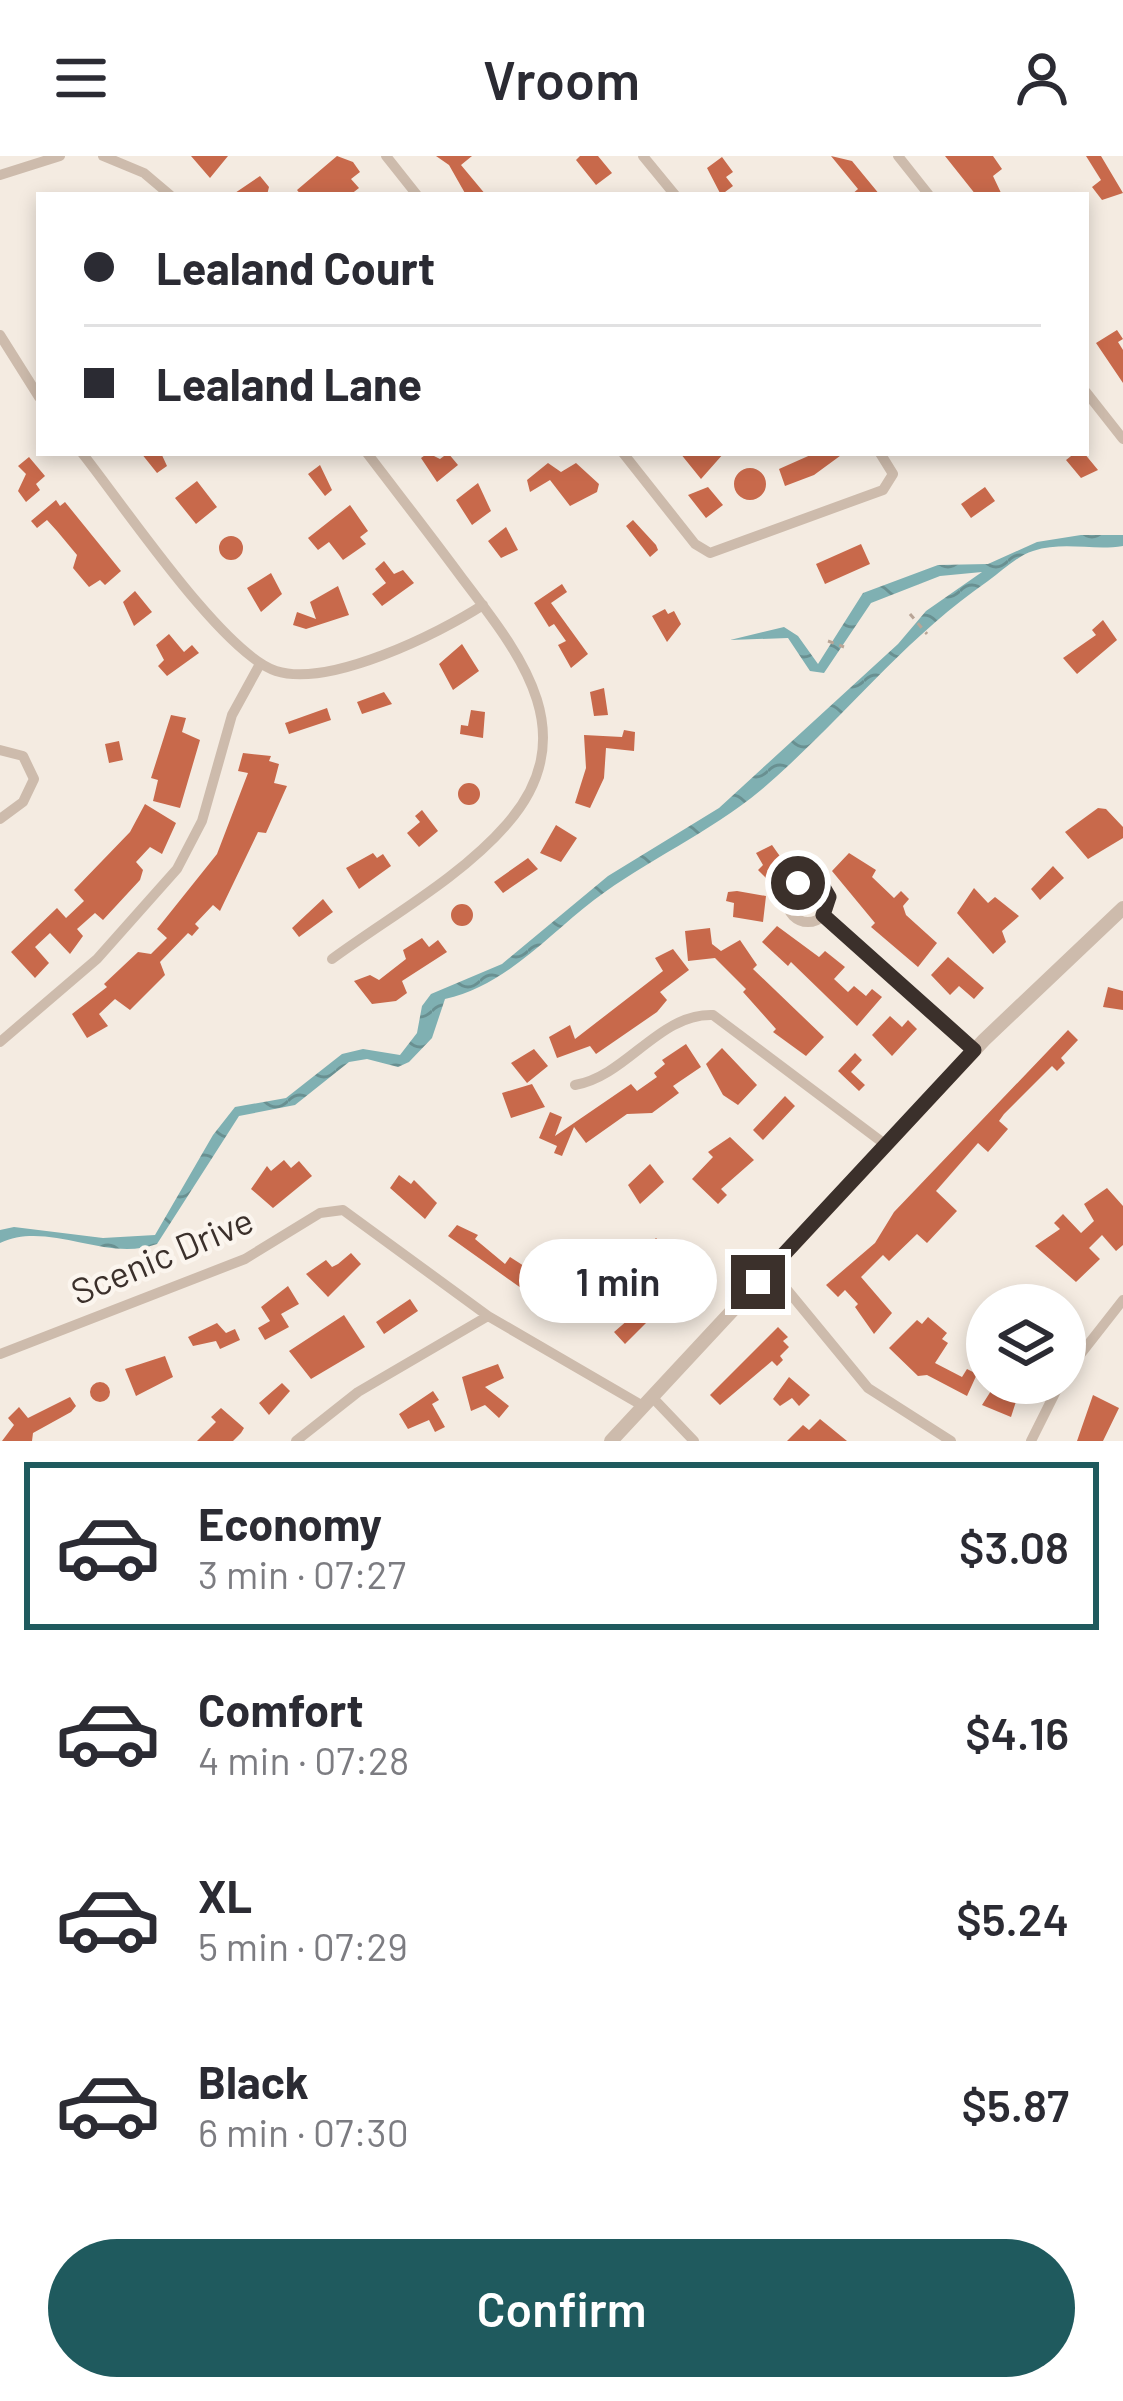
<!DOCTYPE html>
<html lang="en">
<head>
<meta charset="utf-8">
<style>
	body { margin:0; font-family:Barlow,sans-serif; background:#f2f2f3; color:#2b2b33; height:100vh; display:flex; flex-direction:column; font-size:45px; white-space:nowrap }
	* { box-sizing:border-box; margin:0 }
	p { font-size:39px; color:#7c7c81 }
	.icon { flex:none; width:66px; height:66px; fill:none; stroke:currentColor; stroke-width:2; stroke-linecap:round; stroke-linejoin:round }
	.map { position:relative; height:1285px; overflow:hidden }
	.side { display:flex; flex-direction:column; background:#fff; flex:1 }
	.side>* { flex:none }
	.banner { position:absolute; left:36px; top:36px; width:1053px; height:264px; border-radius:0px; box-shadow:0 6px 18px #0003; display:grid; align-content:center; height:264px; padding:0 48px; background:#fff }
	.tools { position:absolute; left:966px; top:1128px; display:grid; gap:24px }
	.tools a { display:grid; place-items:center; width:120px; height:120px; border-radius:50%; background:#fff; box-shadow:0 6px 18px #0003; font-size:60px }
	.end { position:absolute; width:54px; height:54px; margin:-27px; border:15px solid #3b302b; background:#fff; box-shadow:0 0 0 6px #fff }
	.from { border-radius:50% }
	.bubble { position:absolute; height:84px; border-radius:42px; background:#fff; box-shadow:0 6px 18px #0003; font-size:39px; font-weight:600; line-height:84px; text-align:center }
	.banner b { display:flex; align-items:center; gap:42px; height:114px; font-size:45px }
	.banner b+b { border-top:3px solid #e1e1e2 }
	.banner i { width:30px; height:30px; background:#2b2b33 }
	ul { padding:21px 0 0; list-style:none }
	li { display:flex; align-items:center; gap:36px; height:168px; margin:0 24px 18px; padding:0 24px; border:6px solid transparent; border-radius:0px }
	li div { flex:1 }
	li b { display:block; font-size:45px }
	li em { font-style:normal; font-weight:600 }
	li.selected { border-color:#1f5a5e }
	li>.icon { width:108px; height:108px; stroke-width:1.5 }
	.primary-button { display:flex; gap:24px; margin-top:auto; padding:24px 48px }
	.primary-button a { flex:1; height:138px; border-radius:72px; background:#1f5a5e; color:#fff; font-size:48px; font-weight:600; line-height:138px; text-align:center }
	header { display:flex; justify-content:space-between; align-items:center; height:156px; padding:0 48px; background:#fff; font-size:54px; font-weight:600 }
	.map>svg:first-child { display:block }
</style>
</head>
<body>
<header><svg class="icon" aria-label="menu" viewBox="0 0 24 24"><path d="M4 6h16M4 12h16M4 18h16"/></svg>Vroom<svg class="icon" aria-label="person" viewBox="0 0 24 24"><circle cx="12" cy="8" r="4"/><path d="M4 21q1-7 8-7t8 7"/></svg></header>
<div class="map">
<svg width="1123" height="1285" viewBox="0 0 1123 1285">
	<defs>
		<pattern id="water-waves" width="16" height="10" patternUnits="userSpaceOnUse" patternTransform="scale(3)"><rect width="16" height="10" fill="#7fb0b2"/><path d="M0 5q4-4 8 0t8 0" fill="none" stroke="#699091"/></pattern>
	</defs>
	<rect width="100%" height="100%" fill="#f4ebe1"/>
	<path fill="url(#water-waves)" d="M 1081,379 L 1123,379 L 1123,390 C 1093,395 1064,385 1033,395 C 1017,400 1002,415 988,425 C 902,484 840,567 761,634 C 709,677 647,704 594,744 C 547,780 505,830 445,843 L 432,882 L 409,906 L 398,911 L 367,903 L 349,906 L 295,949 L 239,960 L 157,1088 C 106,1107 49,1064 0,1087 L 0,1074 L 14,1071 L 103,1082 L 155,1079 L 213,979 L 235,951 L 286,942 L 342,898 L 363,893 L 400,899 L 417,877 L 422,850 L 431,838 L 502,808 L 608,720 L 719,652 L 898,488 L 926,455 L 982,416 L 940,420 L 871,447 L 824,517 L 810,515 L 788,482 L 730,484 L 784,471 L 798,480 L 818,508 L 863,437 L 938,409 L 988,408 L 1037,386 Z"/>
	<path fill="#c8694b" d="M 191,0 L 228,0 L 210,22 Z
		M 337,0 L 353,6 L 360,16 L 351,23 L 359,32 L 350,39 L 301,39 L 297,34 Z
		M 436,0 L 472,0 L 461,9 L 486,39 L 466,39 L 449,9 Z
		M 580,0 L 598,0 L 612,17 L 596,29 L 576,4 Z
		M 831,0 L 852,5 L 880,39 L 851,39 L 858,33 Z
		M 945,0 L 993,0 L 1002,13 L 993,20 L 1002,39 L 976,39 Z
		M 1086,0 L 1101,0 L 1123,37 L 1102,44 L 1092,31 L 1101,24 Z
		M 722,1 L 733,16 L 726,21 L 733,30 L 721,39 L 707,12 Z
		M 260,20 L 269,31 L 267,39 L 232,39 Z
		M 1117,174 L 1123,183 L 1118,186 L 1123,194 L 1123,227 L 1096,187 Z
		M 141,297 L 161,297 L 167,310 L 157,317 Z
		M 428,297 L 440,303 L 448,297 L 458,309 L 437,326 L 421,302 Z
		M 680,297 L 724,297 L 701,323 Z
		M 815,297 L 844,297 L 814,319 L 785,330 L 779,313 Z
		M 1075,297 L 1084,297 L 1098,314 L 1081,322 L 1066,304 Z
		M 29,301 L 45,320 L 36,328 L 40,334 L 26,346 L 18,335 L 26,318 L 18,310 Z
		M 548,307 L 561,316 L 576,307 L 599,328 L 597,336 L 570,350 L 550,324 L 530,336 L 527,324 Z
		M 320,309 L 332,334 L 325,340 L 308,318 Z
		M734 328a16 16 0 1 1 32 0a16 16 0 1 1-32 0Z
		M 197,325 L 217,351 L 196,368 L 175,342 Z
		M 478,327 L 491,355 L 472,369 L 456,344 Z
		M 708,331 L 723,349 L 706,362 L 688,339 Z
		M 985,331 L 995,345 L 971,362 L 961,348 Z
		M 56,344 L 60,350 L 65,346 L 121,415 L 105,429 L 100,424 L 89,431 L 73,412 L 77,399 L 57,375 L 47,364 L 37,372 L 31,365 Z
		M 350,349 L 368,375 L 360,381 L 366,388 L 343,404 L 329,386 L 318,394 L 308,382 Z
		M 633,364 L 656,389 L 658,394 L 650,401 L 626,370 Z
		M 506,371 L 518,394 L 501,402 L 488,385 Z
		M219 392a12 12 0 1 1 24 0a12 12 0 1 1-24 0Z
		M 861,388 L 870,408 L 825,428 L 816,408 Z
		M 384,405 L 394,418 L 403,414 L 414,427 L 382,450 L 372,438 L 386,427 L 375,413 Z
		M 271,417 L 282,438 L 261,456 L 247,432 Z
		M 562,428 L 567,436 L 551,447 L 588,498 L 571,512 L 558,489 L 566,485 L 554,468 L 549,471 L 534,447 Z
		M 338,430 L 349,459 L 306,473 L 293,469 L 297,456 L 316,463 L 310,446 Z
		M 135,435 L 152,456 L 134,470 L 123,446 Z
		M 665,453 L 668,458 L 674,455 L 681,468 L 667,486 L 652,460 Z
		M 1103,464 L 1117,484 L 1077,518 L 1063,502 L 1096,479 L 1092,474 Z
		M 169,478 L 184,496 L 192,489 L 199,497 L 167,520 L 158,510 L 164,504 L 156,489 Z
		M 462,488 L 479,515 L 453,534 L 439,508 Z
		M 604,532 L 608,559 L 594,560 L 590,536 Z
		M 384,536 L 392,548 L 362,558 L 357,546 Z
		M 327,552 L 331,564 L 289,578 L 285,567 Z
		M 471,554 L 485,556 L 483,582 L 460,578 L 461,569 L 468,570 Z
		M 171,559 L 186,562 L 182,576 L 200,584 L 180,652 L 153,645 L 158,624 L 151,622 Z
		M 624,574 L 635,576 L 634,595 L 606,592 L 604,622 L 590,652 L 575,647 L 586,612 L 584,579 L 622,581 Z
		M 119,585 L 123,604 L 109,607 L 105,588 Z
		M 243,597 L 271,600 L 269,605 L 279,608 L 274,627 L 287,630 L 266,677 L 258,676 L 220,755 L 213,749 L 195,768 L 199,772 L 192,780 L 188,777 L 160,806 L 165,819 L 130,854 L 115,843 L 99,858 L 108,870 L 87,882 L 72,858 L 107,831 L 104,828 L 138,796 L 151,798 L 167,782 L 157,773 L 217,698 L 248,617 L 238,615 Z
		M458 638a11 11 0 1 1 22 0a11 11 0 1 1-22 0Z
		M 145,648 L 176,667 L 162,698 L 150,691 L 136,706 L 143,714 L 140,724 L 103,764 L 95,757 L 77,773 L 83,780 L 70,798 L 50,777 L 35,791 L 49,807 L 35,822 L 11,796 L 57,752 L 66,762 L 84,745 L 74,734 L 130,676 Z
		M 1098,652 L 1106,653 L 1123,671 L 1123,682 L 1088,703 L 1065,676 Z
		M 422,654 L 438,675 L 419,691 L 407,677 L 420,666 L 415,660 Z
		M 556,669 L 577,682 L 561,706 L 540,697 Z
		M 772,689 L 784,706 L 770,726 L 758,714 L 763,709 L 756,697 Z
		M 373,697 L 377,702 L 383,698 L 391,710 L 359,733 L 346,712 Z
		M 849,697 L 876,714 L 872,721 L 894,742 L 901,735 L 909,743 L 903,750 L 906,759 L 937,787 L 918,811 L 871,771 L 875,767 L 832,715 Z
		M 528,702 L 538,713 L 503,737 L 494,726 Z
		M 1053,710 L 1064,722 L 1040,744 L 1031,733 Z
		M 974,732 L 988,747 L 995,741 L 1019,760 L 1002,775 L 1006,786 L 993,798 L 957,757 Z
		M 737,735 L 766,740 L 763,766 L 733,761 L 734,747 L 726,745 L 728,736 Z
		M 323,743 L 333,756 L 299,781 L 292,772 Z
		M451 759a11 11 0 1 1 22 0a11 11 0 1 1-22 0Z
		M 777,770 L 819,801 L 825,795 L 845,811 L 834,823 L 848,836 L 854,830 L 866,840 L 872,833 L 882,841 L 857,870 L 791,806 L 788,810 L 762,786 Z
		M 710,772 L 712,788 L 721,795 L 740,784 L 757,809 L 753,813 L 824,881 L 806,900 L 773,876 L 776,873 L 743,836 L 746,833 L 715,802 L 688,805 L 685,775 Z
		M 422,782 L 429,791 L 438,784 L 447,796 L 402,825 L 407,837 L 396,845 L 372,848 L 354,825 L 370,819 L 379,824 L 406,803 L 403,794 Z
		M 673,793 L 689,814 L 660,836 L 667,844 L 657,856 L 596,898 L 590,890 L 557,902 L 549,881 L 570,869 L 575,883 L 663,815 L 655,802 Z
		M 948,801 L 984,832 L 974,843 L 959,830 L 950,839 L 931,819 Z
		M 1108,831 L 1123,835 L 1123,854 L 1103,851 Z
		M 890,860 L 902,871 L 908,864 L 917,873 L 892,900 L 872,879 Z
		M 1068,874 L 1078,884 L 1061,902 L 1065,907 L 1057,915 L 1052,910 L 1004,958 L 999,965 L 1008,973 L 988,996 L 978,987 L 936,1035 L 957,1055 L 927,1087 L 917,1078 L 889,1105 L 883,1099 L 861,1121 L 892,1157 L 874,1178 L 855,1151 L 858,1148 L 845,1134 L 838,1141 L 826,1129 L 875,1087 L 894,1056 Z
		M 686,888 L 701,911 L 673,930 L 679,937 L 652,957 L 627,958 L 586,987 L 574,971 L 562,1000 L 554,997 L 557,990 L 539,982 L 550,956 L 562,961 L 555,980 L 631,928 L 637,935 L 657,921 L 654,917 L 665,908 L 662,904 Z
		M 722,892 L 757,929 L 738,949 L 723,939 L 706,908 Z
		M 534,893 L 548,910 L 527,927 L 511,907 Z
		M 855,897 L 862,904 L 851,916 L 865,929 L 859,935 L 838,915 Z
		M 532,928 L 545,951 L 511,962 L 502,937 Z
		M 785,940 L 795,950 L 763,984 L 753,974 Z
		M 730,981 L 754,1004 L 721,1033 L 727,1039 L 718,1048 L 692,1023 L 713,1001 L 708,996 Z
		M 284,1004 L 291,1012 L 299,1005 L 312,1020 L 273,1052 L 251,1033 L 267,1010 L 271,1015 Z
		M 650,1008 L 664,1026 L 640,1048 L 628,1029 Z
		M 399,1019 L 411,1028 L 414,1024 L 437,1047 L 425,1063 L 390,1032 Z
		M 1107,1032 L 1123,1050 L 1123,1089 L 1116,1095 L 1102,1079 L 1089,1092 L 1100,1103 L 1076,1126 L 1035,1090 L 1060,1073 L 1054,1067 L 1063,1058 L 1081,1077 L 1094,1065 L 1084,1048 Z
		M 457,1069 L 478,1079 L 475,1083 L 505,1108 L 510,1101 L 524,1110 L 533,1097 L 547,1106 L 528,1137 L 448,1080 Z
		M 656,1082 L 669,1095 L 637,1126 L 625,1114 Z
		M 351,1097 L 361,1108 L 328,1141 L 306,1118 L 326,1104 L 332,1111 L 338,1108 Z
		M 570,1110 L 581,1116 L 574,1128 L 582,1137 L 577,1146 L 585,1151 L 578,1164 L 548,1143 Z
		M 288,1130 L 299,1148 L 281,1158 L 289,1171 L 265,1184 L 258,1172 L 270,1165 L 261,1151 Z
		M 410,1143 L 418,1155 L 384,1178 L 376,1166 Z
		M 636,1157 L 646,1167 L 625,1188 L 614,1176 Z
		M 344,1159 L 365,1191 L 311,1223 L 289,1195 Z
		M 928,1161 L 947,1177 L 942,1183 L 948,1187 L 935,1207 L 962,1221 L 967,1213 L 977,1218 L 967,1240 L 927,1219 L 918,1220 L 889,1192 L 917,1164 L 922,1168 Z
		M 217,1167 L 226,1177 L 235,1173 L 240,1184 L 220,1193 L 216,1185 L 193,1190 L 188,1181 Z
		M 778,1171 L 788,1181 L 783,1185 L 789,1191 L 780,1200 L 783,1204 L 777,1210 L 772,1205 L 720,1249 L 710,1239 Z
		M 165,1200 L 173,1221 L 136,1240 L 125,1213 Z
		M 498,1208 L 504,1222 L 485,1231 L 509,1250 L 499,1262 L 485,1249 L 471,1255 L 462,1221 Z
		M 789,1221 L 810,1239 L 799,1250 L 792,1242 L 780,1250 L 773,1243 Z
		M90 1236a10 10 0 1 1 20 0a10 10 0 1 1-20 0Z
		M 282,1227 L 290,1235 L 269,1259 L 259,1247 Z
		M 996,1227 L 1022,1227 L 1011,1261 L 982,1249 Z
		M 433,1235 L 439,1244 L 432,1248 L 445,1271 L 435,1276 L 429,1264 L 408,1273 L 399,1258 Z
		M 1093,1239 L 1119,1252 L 1103,1285 L 1077,1285 Z
		M 70,1241 L 76,1250 L 71,1256 L 33,1277 L 32,1285 L 2,1285 L 14,1269 L 8,1262 L 19,1251 L 28,1262 Z
		M 221,1252 L 244,1272 L 241,1277 L 233,1285 L 197,1285 L 216,1266 L 211,1261 Z
		M 820,1263 L 847,1285 L 787,1285 L 803,1269 L 809,1274 Z"/>
	<g fill="none" stroke-linecap="round" stroke-linejoin="round">
		<path stroke="#b9a596" stroke-width="3" stroke-dasharray="6 6" stroke-linecap="butt" d="M 910,458 L 927,478
			M 828,485 L 844,491"/>
		<path stroke="#cdbbac" stroke-width="10" d="M 103,0 L 144,17 L 170,39
			M 386,0 L 417,39
			M 643,0 L 675,39
			M 898,0 L 929,39
			M 0,19 L 60,0
			M 0,179 L 39,241
			M 1086,236 L 1123,283
			M 82,297 C 122,347 222,497 276,515 C 329,532 438,478 483,449
			M 623,297 L 695,388 L 710,397 L 883,334 L 893,318 L 880,297
			M 0,594 L 23,600 L 34,623 L 23,646 L 0,663
			M787 745a21 21 0 1 1 42 0a21 21 0 1 1-42 0Z
			M 823,759 L 974,894
			M 332,803 C 389,761 460,722 507,668 C 586,578 519,497 462,422 C 431,380 399,339 367,297
			M 0,886 L 97,803 L 177,713 L 202,665 L 232,559 L 260,508
			M 575,929 C 627,920 659,857 713,859 L 886,989
			M 770,1113 L 868,1232 L 951,1285
			M 0,1198 L 245,1103 L 320,1057 L 343,1054 L 488,1160 L 643,1250
			M 1065,1218 L 1123,1144
			M 652,1241 L 694,1285
			M 296,1285 L 358,1236 L 488,1160
			M 1031,1285 L 1060,1227"/>
		<path stroke="#cdbbac" stroke-width="14" d="M 611,1285 L 984,884 L 1123,752"/>
	</g>
	<g fill="none" stroke-linecap="round" stroke-linejoin="round">
		<path stroke="#3b302b" stroke-width="15" d="M 758,1126 L 974,894 L 823,759 L 829,741 L 822,729 L 798,727"/>
	</g>
	<g text-anchor="middle" stroke-width="9" stroke-linejoin="round" paint-order="stroke">
		<g font-size="36" fill="#3b302b" stroke="#fbf5ee">
			<text transform="translate(162 1100) rotate(-23)" y="13">Scenic Drive</text>
		</g>
	</g>
</svg>
<div class="tools">
<a><svg class="icon" aria-label="layers" viewBox="0 0 24 24"><path d="M12 4l9 5-9 5-9-5zM3 14l9 5 9-5"/></svg></a>
</div>
<i class="end from" style="left:798px;top:727px"></i>
<i class="end" style="left:758px;top:1126px"></i>
<div class="bubble" style="left:519px;top:1083px;width:198px">1 min</div>
<div class="banner">
<b><i class="from"></i>Lealand Court</b>
<b><i></i>Lealand Lane</b>
</div>
</div>
<section class="side">
<ul>
<li class="selected"><svg class="icon" aria-label="car" viewBox="0 0 24 24"><path d="M5 17H2v-5l4-1 3-4h7l3 4 3 1v5h-3M9 17h6M6 11h13"/><circle cx="7" cy="17" r="2"/><circle cx="17" cy="17" r="2"/></svg><div><b>Economy</b><p>3 min · 07:27</p></div><em>$3.08</em></li>
<li><svg class="icon" aria-label="car" viewBox="0 0 24 24"><path d="M5 17H2v-5l4-1 3-4h7l3 4 3 1v5h-3M9 17h6M6 11h13"/><circle cx="7" cy="17" r="2"/><circle cx="17" cy="17" r="2"/></svg><div><b>Comfort</b><p>4 min · 07:28</p></div><em>$4.16</em></li>
<li><svg class="icon" aria-label="car" viewBox="0 0 24 24"><path d="M5 17H2v-5l4-1 3-4h7l3 4 3 1v5h-3M9 17h6M6 11h13"/><circle cx="7" cy="17" r="2"/><circle cx="17" cy="17" r="2"/></svg><div><b>XL</b><p>5 min · 07:29</p></div><em>$5.24</em></li>
<li><svg class="icon" aria-label="car" viewBox="0 0 24 24"><path d="M5 17H2v-5l4-1 3-4h7l3 4 3 1v5h-3M9 17h6M6 11h13"/><circle cx="7" cy="17" r="2"/><circle cx="17" cy="17" r="2"/></svg><div><b>Black</b><p>6 min · 07:30</p></div><em>$5.87</em></li>
</ul>
<div class="primary-button"><a>Confirm</a></div>
</section>
</body>
</html>
